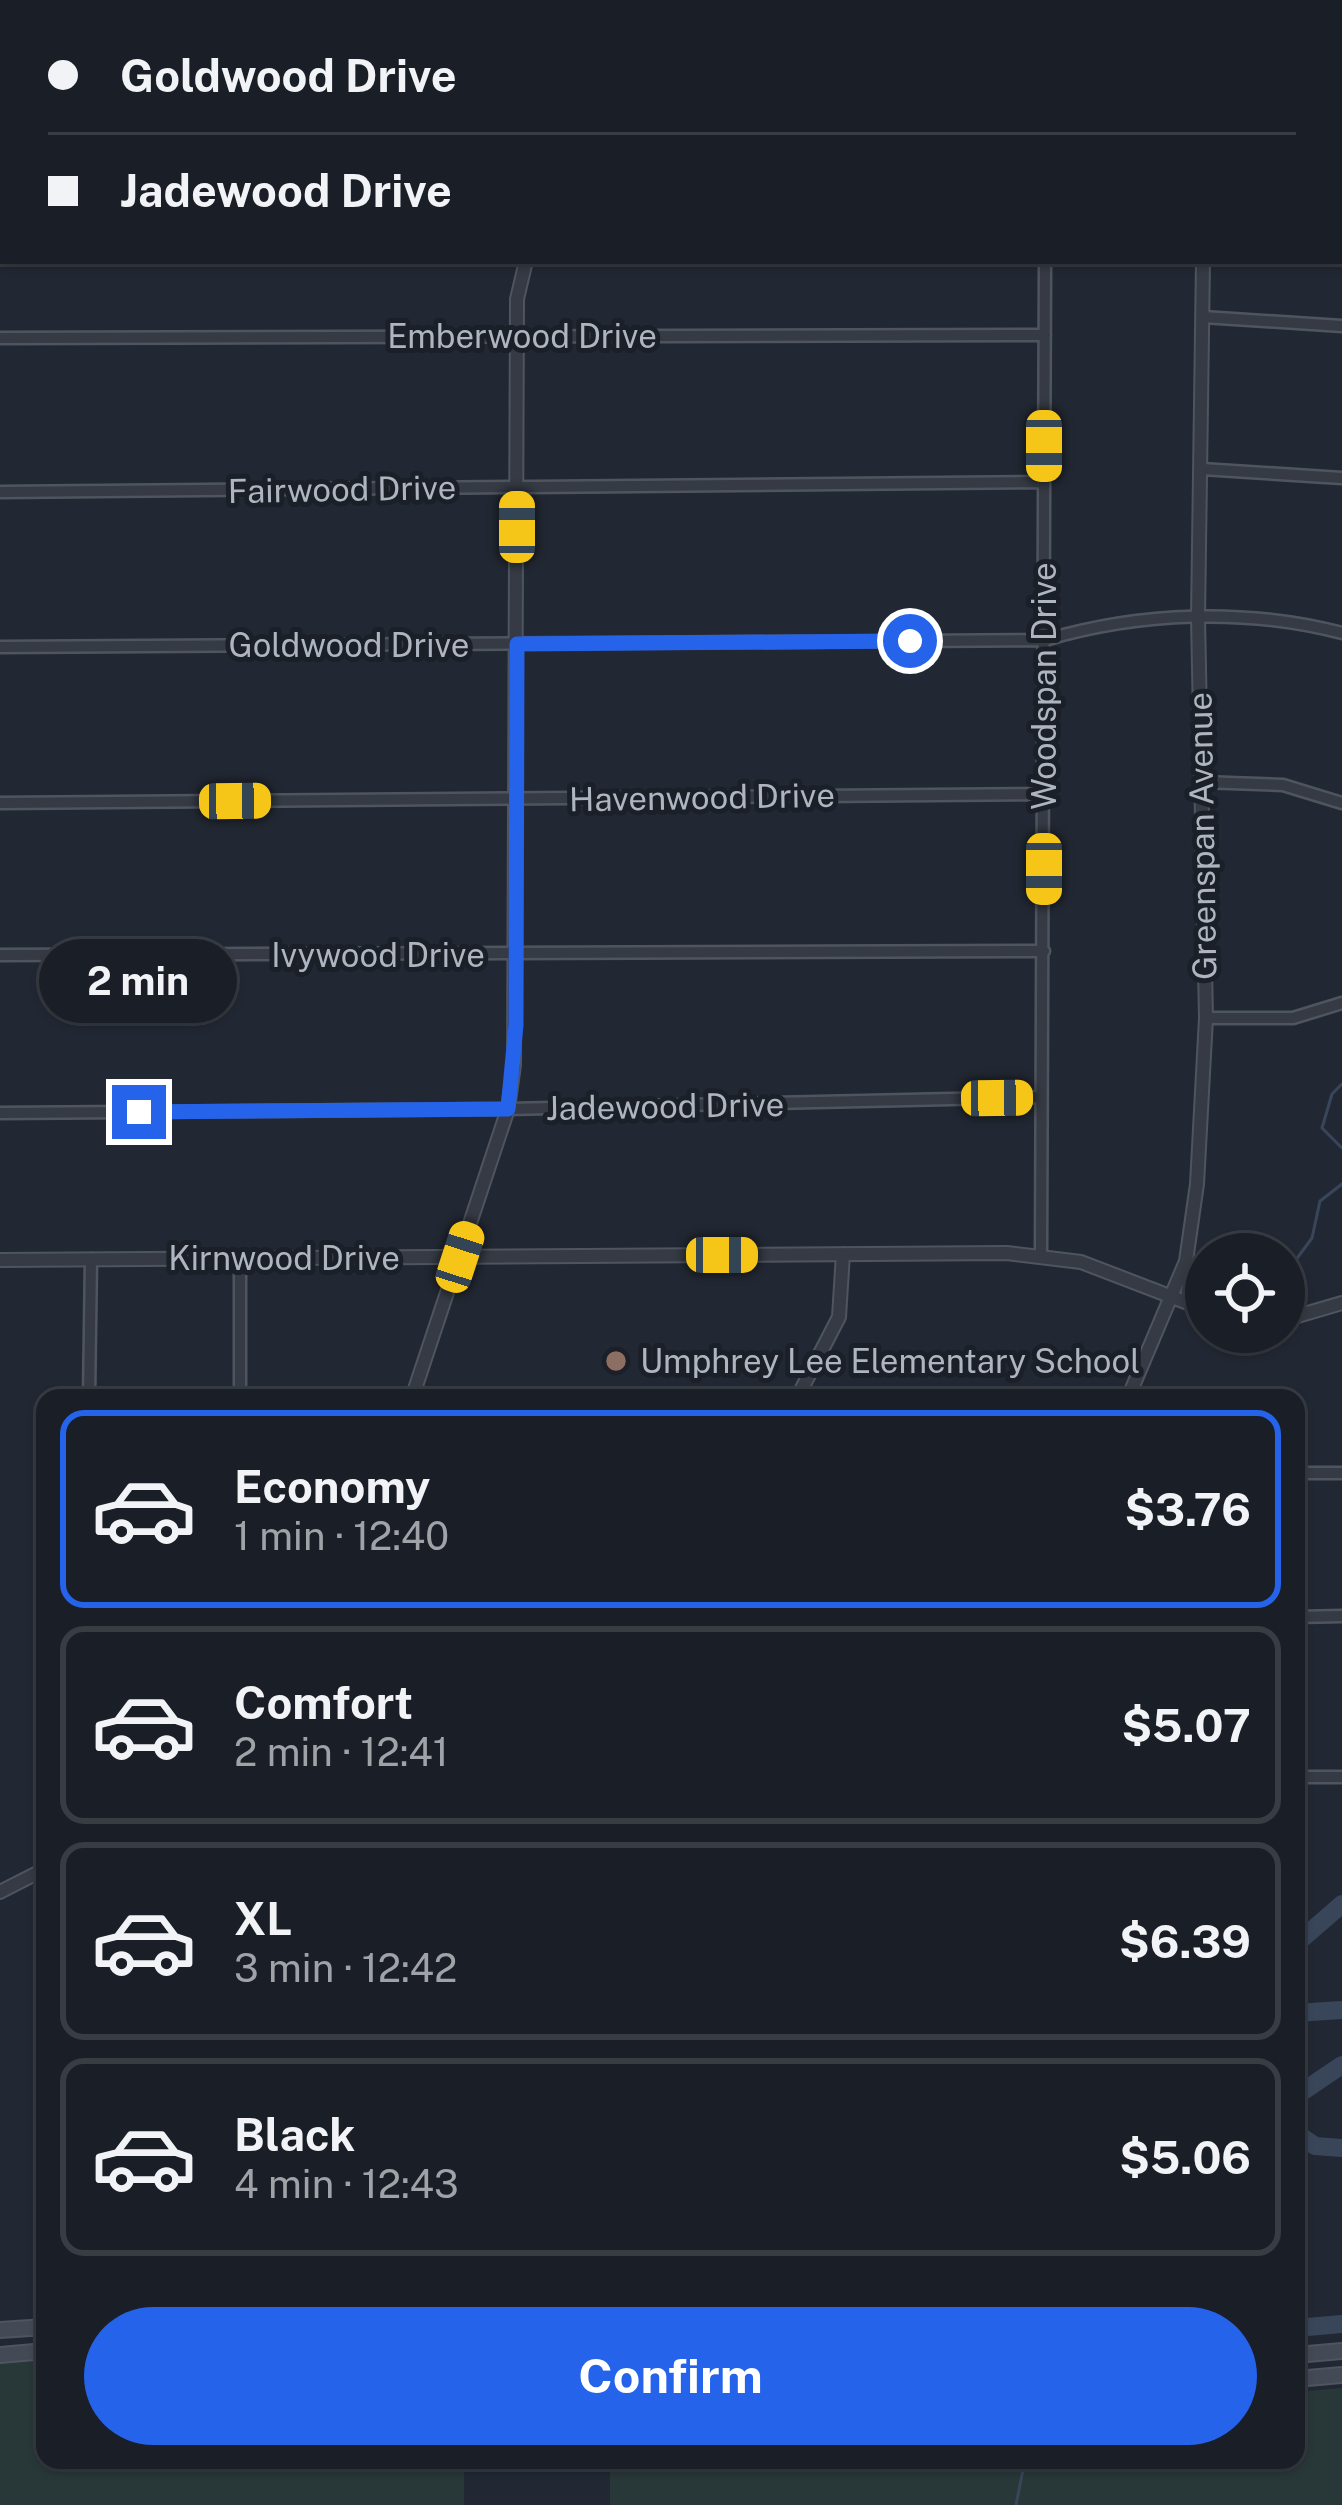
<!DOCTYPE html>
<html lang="en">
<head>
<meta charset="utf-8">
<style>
	body { margin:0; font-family:"Public Sans",sans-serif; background:#272b32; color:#f1f3f6; height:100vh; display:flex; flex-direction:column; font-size:45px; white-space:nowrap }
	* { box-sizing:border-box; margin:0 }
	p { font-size:39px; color:#9fa2a7 }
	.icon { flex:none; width:66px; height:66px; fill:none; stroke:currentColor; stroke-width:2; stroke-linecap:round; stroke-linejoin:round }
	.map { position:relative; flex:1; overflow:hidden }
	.drawer { position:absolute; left:36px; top:1389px; width:1269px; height:1080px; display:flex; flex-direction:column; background:#1a1e26; border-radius:24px; box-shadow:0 3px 9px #0004,0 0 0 3px #383c43 }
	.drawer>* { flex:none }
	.hud { position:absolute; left:0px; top:0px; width:1344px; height:264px; box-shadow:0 3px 9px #0004,0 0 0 3px #383c43; display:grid; align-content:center; height:264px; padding:0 48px; background:#1a1e26 }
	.buttons { position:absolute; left:1185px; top:1233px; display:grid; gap:24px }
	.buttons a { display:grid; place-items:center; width:120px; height:120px; border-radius:50%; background:#1a1e26; box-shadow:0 3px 9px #0004,0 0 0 3px #383c43; font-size:60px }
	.end { position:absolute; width:54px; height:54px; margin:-27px; border:15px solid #2563eb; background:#fff; box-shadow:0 0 0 6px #fff }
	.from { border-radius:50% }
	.bubble { position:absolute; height:84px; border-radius:42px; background:#1a1e26; box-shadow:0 3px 9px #0004,0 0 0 3px #383c43; font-size:39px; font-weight:700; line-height:84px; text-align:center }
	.car { position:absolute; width:36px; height:72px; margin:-36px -18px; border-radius:15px; box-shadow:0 0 9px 3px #0007; background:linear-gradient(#f5c518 24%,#345 0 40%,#f5c518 0 76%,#345 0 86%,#f5c518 0) }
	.hud b { display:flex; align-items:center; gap:42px; height:114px; font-size:45px }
	.hud b+b { border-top:3px solid #383c43 }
	.hud i { width:30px; height:30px; background:#f1f3f6 }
	ul { padding:21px 0 0; list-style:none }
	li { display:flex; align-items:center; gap:36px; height:198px; margin:0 24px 18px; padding:0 24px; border:6px solid #383c43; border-radius:24px }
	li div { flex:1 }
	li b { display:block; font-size:45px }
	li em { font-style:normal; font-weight:700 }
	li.on { border-color:#2563eb }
	li>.icon { width:108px; height:108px; stroke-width:1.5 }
	.action { display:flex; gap:24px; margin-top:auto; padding:24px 48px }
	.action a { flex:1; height:138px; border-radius:72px; background:#2563eb; color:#fff; font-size:48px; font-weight:700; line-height:138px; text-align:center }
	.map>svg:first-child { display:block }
</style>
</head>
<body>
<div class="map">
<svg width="1342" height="2505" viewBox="0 0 1342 2505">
	<rect width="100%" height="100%" fill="#222833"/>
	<path fill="#283738" d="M 45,2360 L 45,2460 L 464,2460 L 464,2505 L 0,2505 L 0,2363 Z
		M 1342,2388 L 1342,2505 L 610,2505 L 610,2460 L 1296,2460 L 1296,2392 Z"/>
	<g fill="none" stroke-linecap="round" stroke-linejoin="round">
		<path stroke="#39465a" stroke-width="3" d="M 1342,1084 L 1332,1094 L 1322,1128 L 1342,1148
			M 1284,1276 L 1312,1238 L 1320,1201 L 1342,1184
			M 1016,2505 L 1025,2460"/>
		<path stroke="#39465a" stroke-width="18" d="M 1296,1944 L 1342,1904
			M 1296,2013 L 1342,2010
			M 1296,2096 L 1342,2065
			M 1296,2133 L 1315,2146 L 1342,2148
			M 1296,2328 L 1342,2324"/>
		<defs>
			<path id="minor" d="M 92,3 L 92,0
				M 1045,3 L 1045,0
				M 0,35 L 3,35
				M 0,188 L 3,188
				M 1203,317 L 1342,326
				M 0,338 L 1045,335
				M 1202,469 L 1342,478
				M 0,492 L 1044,482
				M 0,647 L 1045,640 C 1140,612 1245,608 1342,633
				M 1202,782 L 1283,785 L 1342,803
				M 0,803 L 1044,794
				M 0,955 L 1044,951
				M 1206,1018 L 1293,1018 L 1342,1003
				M 0,1113 L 508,1109 L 1041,1097
				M 1041,1256 L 1045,261
				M 240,1258 L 240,1398
				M 89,1398 L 91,1259
				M 1296,1473 L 1342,1473
				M 1296,1617 L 1342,1616
				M 1296,1777 L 1342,1777"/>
			<path id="tertiary" d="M 1202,0 L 1202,3
				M 647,3 L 649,0
				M 0,1260 L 1007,1253 L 1081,1262 L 1206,1310
				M 1284,1320 L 1342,1303
				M 412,1398 L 508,1109 L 514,1065 L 517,299 L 526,261
				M 797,1398 L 839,1317 L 843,1254
				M 1128,1398 L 1186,1261 L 1197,1184 L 1206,1018 L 1198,618 L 1203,261
				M 0,1892 L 45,1869"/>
			<path id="secondary" d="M 0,2330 L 45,2327
				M 0,2355 L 45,2351
				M 1296,2355 L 1342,2351
				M 1296,2379 L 1342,2375"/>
		</defs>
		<use href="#minor" stroke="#4f555e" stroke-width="15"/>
		<use href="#tertiary" stroke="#4f555e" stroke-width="16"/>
		<use href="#secondary" stroke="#4f555e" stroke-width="18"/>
		<use href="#minor" stroke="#353a44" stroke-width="10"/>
		<use href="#tertiary" stroke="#353a44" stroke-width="12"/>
		<use href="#secondary" stroke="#434a56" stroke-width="14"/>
	</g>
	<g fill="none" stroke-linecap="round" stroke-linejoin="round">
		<path stroke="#2563eb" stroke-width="15" d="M 139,1112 L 508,1109 L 516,1025 L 517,644 L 910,641"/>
	</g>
	<circle fill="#8d6e63" stroke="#1a1f28" stroke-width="4.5" cx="616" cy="1361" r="12"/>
	<g text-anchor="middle" stroke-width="10" stroke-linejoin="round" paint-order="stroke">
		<g font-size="33" fill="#afb5c0" stroke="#1a1f28">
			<text x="522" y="348">Emberwood Drive</text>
			<text transform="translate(342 489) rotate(-1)" y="12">Fairwood Drive</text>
			<text x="349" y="657">Goldwood Drive</text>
			<text transform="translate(1044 686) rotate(-90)" y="12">Woodspan Drive</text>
			<text transform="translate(702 797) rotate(-1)" y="12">Havenwood Drive</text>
			<text transform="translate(1202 836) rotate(-91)" y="12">Greenspan Avenue</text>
			<text x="378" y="967">Ivywood Drive</text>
			<text transform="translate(665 1106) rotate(-1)" y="12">Jadewood Drive</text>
			<text x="284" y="1270">Kirnwood Drive</text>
		</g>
		<g font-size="33" fill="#afb5c0" stroke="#1a1f28" text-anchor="start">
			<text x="640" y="1373">Umphrey Lee Elementary School</text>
		</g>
	</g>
</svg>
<div class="buttons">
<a><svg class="icon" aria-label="locate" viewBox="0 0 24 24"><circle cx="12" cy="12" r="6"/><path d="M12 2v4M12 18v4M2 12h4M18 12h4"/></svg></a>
</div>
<i class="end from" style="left:910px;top:641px"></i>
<i class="end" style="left:139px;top:1112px"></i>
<div class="bubble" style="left:39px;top:939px;width:198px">2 min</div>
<i class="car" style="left:1044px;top:446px;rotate:180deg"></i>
<i class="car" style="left:517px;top:527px;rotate:0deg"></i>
<i class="car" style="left:235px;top:801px;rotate:89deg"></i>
<i class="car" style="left:1044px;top:869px;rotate:180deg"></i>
<i class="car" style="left:997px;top:1098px;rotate:89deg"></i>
<i class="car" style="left:722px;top:1255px;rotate:90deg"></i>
<i class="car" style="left:460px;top:1257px;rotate:18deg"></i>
<div class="hud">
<b><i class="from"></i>Goldwood Drive</b>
<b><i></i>Jadewood Drive</b>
</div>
<section class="drawer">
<ul>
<li class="on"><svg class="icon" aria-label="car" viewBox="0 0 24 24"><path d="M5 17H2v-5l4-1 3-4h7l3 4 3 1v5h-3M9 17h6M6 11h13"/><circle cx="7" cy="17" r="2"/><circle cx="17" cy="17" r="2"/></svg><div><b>Economy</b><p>1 min · 12:40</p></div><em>$3.76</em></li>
<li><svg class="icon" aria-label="car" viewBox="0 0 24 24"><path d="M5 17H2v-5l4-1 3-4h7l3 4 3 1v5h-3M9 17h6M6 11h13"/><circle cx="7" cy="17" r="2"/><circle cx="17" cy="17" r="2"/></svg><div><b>Comfort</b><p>2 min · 12:41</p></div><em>$5.07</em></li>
<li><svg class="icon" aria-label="car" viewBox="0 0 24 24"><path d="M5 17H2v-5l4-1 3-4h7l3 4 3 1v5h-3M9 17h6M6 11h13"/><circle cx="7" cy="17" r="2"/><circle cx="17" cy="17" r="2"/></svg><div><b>XL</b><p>3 min · 12:42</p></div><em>$6.39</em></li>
<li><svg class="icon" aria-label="car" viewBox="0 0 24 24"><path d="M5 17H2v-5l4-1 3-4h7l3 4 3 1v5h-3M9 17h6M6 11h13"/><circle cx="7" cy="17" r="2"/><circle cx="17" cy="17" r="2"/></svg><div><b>Black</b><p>4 min · 12:43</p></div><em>$5.06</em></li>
</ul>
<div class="action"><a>Confirm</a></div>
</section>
</div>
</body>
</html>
